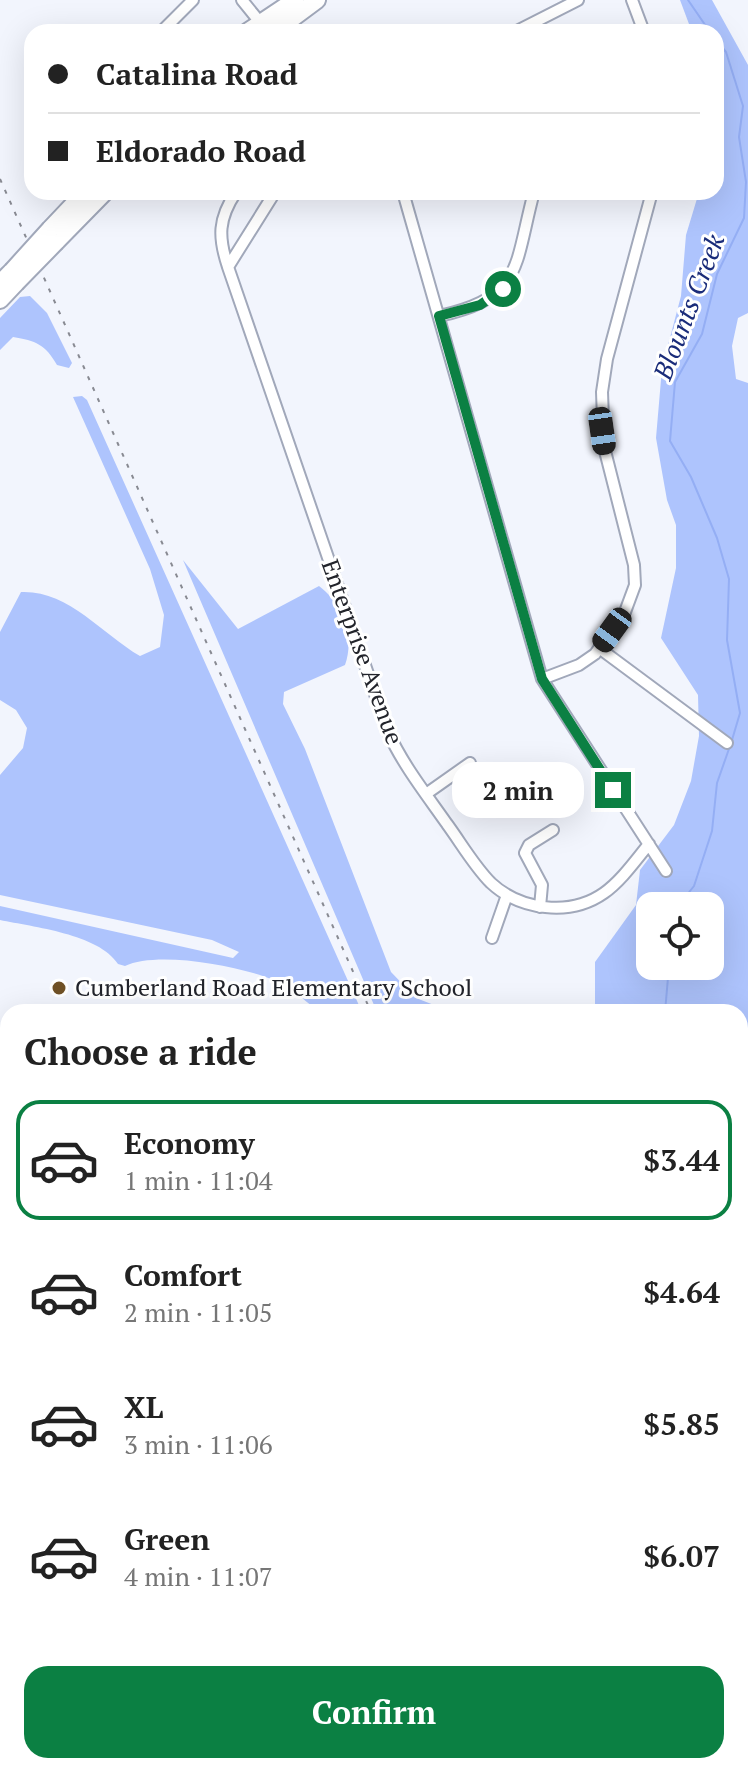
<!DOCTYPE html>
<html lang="en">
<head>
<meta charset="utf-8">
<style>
	body { margin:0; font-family:"PT Serif",serif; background:#f6f6f6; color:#222; height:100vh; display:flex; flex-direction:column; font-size:30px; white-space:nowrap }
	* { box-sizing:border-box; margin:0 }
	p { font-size:26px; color:#767676 }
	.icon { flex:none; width:44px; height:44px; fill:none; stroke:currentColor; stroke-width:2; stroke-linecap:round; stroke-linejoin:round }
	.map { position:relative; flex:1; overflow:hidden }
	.sheet { position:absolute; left:0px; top:1004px; width:748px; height:770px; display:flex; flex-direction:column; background:#fff; border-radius:24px 24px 0 0; box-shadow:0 8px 32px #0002 }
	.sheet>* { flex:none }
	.hud { position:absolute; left:24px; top:24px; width:700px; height:176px; border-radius:24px; box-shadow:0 8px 32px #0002; display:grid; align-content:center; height:176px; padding:0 24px; background:#fff }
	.fabs { position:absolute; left:636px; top:892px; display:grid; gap:16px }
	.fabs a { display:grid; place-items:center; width:88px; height:88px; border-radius:16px; background:#fff; box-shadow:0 8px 32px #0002; font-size:40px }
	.end { position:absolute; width:36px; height:36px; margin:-18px; border:10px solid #0b8043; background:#fff; box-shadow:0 0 0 4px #fff }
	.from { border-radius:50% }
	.bubble { position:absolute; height:56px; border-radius:24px; background:#fff; box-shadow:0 8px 32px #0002; font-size:26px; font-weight:600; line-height:56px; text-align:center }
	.car { position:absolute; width:24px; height:48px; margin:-24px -12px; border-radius:10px; box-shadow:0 0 6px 2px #0007; background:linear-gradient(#222 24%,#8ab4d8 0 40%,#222 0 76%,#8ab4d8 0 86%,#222 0) }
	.hud b { display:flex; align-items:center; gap:28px; height:76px; font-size:30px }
	.hud b+b { border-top:2px solid #e0e0e0 }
	.hud i { width:20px; height:20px; background:#222 }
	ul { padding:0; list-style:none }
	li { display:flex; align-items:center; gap:24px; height:120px; margin:0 16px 12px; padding:0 8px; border:4px solid transparent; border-radius:24px }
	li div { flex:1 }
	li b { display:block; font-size:30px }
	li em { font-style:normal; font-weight:600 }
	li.on { border-color:#0b8043 }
	li>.icon { width:72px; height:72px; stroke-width:1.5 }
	h2 { padding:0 24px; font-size:36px; line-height:96px }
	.primary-button { display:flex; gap:16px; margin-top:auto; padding:16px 24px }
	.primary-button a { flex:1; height:92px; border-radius:24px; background:#0b8043; color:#fff; font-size:32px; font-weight:600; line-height:92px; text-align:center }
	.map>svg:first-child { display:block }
</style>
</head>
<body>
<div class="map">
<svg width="748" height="1773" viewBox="0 0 748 1773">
	<rect width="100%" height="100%" fill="#f2f5fd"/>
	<path fill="#aec4fd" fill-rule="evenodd" d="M 680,0 L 712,0 L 748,65 L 748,313 L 738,318 L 732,346 L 736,379 L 748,383 L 748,1060 L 740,1068 L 740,1012 L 595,1012 L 595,962 L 636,905 L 640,870 L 674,825 L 691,781 L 699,736 L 698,695 L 661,638 L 676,568 L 676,525 L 667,500 L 656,438 L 662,368 L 681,296 L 686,235 L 699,192 L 716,192 L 716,133 L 721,114 L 716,102 L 716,32 L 692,32 ZM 650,906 L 710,906 L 710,966 L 650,966 Z
		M 30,296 L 47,313 L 72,363 L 69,368 L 57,365 C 45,344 36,341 13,337 L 0,350 L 0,318 L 20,297 Z
		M 82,396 L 87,400 L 362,1012 C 350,1012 335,1014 324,1012 C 311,1009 300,994 288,987 C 257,968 159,949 125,966 L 118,964 C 99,934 33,927 0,920 L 0,906 L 233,958 L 239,952 L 212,940 L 0,895 L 0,775 L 23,748 L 27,728 L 16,710 L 0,700 L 0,632 L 21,592 C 68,590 101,633 140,656 L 160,647 L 164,615 L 150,569 L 73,397 Z
		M 183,560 L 238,629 L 319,586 C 343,604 355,637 345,665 L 284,692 L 283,704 L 305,749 L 391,972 L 416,998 L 452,1012 L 377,1012 Z
		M 740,1304 L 748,1317 L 748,1765 L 740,1754 Z
		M 8,1491 L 8,1668 L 0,1669 L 0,1495 Z
		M 96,1766 L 202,1766 L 204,1773 L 103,1773 Z"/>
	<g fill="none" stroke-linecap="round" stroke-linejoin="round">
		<path stroke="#94aef4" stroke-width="2" d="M 688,0 L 710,32
			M 716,40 L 726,52 L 743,106 L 739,137 L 746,182 L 744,218 L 717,274 L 702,334 L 675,382 L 670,441 L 691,477 L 717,538 L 729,579 L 727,640 L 740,713 L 732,740
			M 678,906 L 694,886 L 712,831 L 717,783 L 730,746
			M 665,1012 L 669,966
			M 740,1477 L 748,1478
			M 0,1571 L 8,1568"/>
		<defs>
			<path id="minor" d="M 242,0 L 259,21
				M 632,0 L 644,32
				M 161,32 L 193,0
				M 515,32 L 578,0
				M 275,192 L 228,267 L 388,732 C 403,765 426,794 447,824 C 461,843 474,866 491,883 C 520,910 570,917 604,893 C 621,881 635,861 649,844
				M 403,192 L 542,679 L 666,871
				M 228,267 C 218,237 218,219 236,192
				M 439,316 C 524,297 514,266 534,192
				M 599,648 L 727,743
				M 542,679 L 579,665 L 595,654 L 625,612 L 635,585 L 634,565 L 604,447 L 602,392 L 607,359 L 652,192
				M 426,794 L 470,763
				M 540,907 L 542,885 L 525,853 L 529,845 L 553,830
				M 492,938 L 507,895
				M 740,1144 L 748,1138
				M 740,1200 L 748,1212
				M 0,1459 L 8,1460
				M 0,1689 L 8,1685
				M 86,1766 L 93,1773
				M 253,1766 L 255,1773
				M 416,1766 L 420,1773
				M 529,1766 L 534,1773
				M 339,1773 L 352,1766
				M 557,1773 L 568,1766"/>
			<path id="highway" d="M 247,32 L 295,0
				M 274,32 L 317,0
				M 50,229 L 85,192
				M 56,242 L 105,192
				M 0,283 L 12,271
				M 0,300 L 16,283"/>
		</defs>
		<use href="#minor" stroke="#a1a8ba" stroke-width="14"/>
		<use href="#highway" stroke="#a1a8ba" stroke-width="20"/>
		<use href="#minor" stroke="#fff" stroke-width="10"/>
		<use href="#highway" stroke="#fff" stroke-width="16"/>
		<path stroke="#888a92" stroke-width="2" stroke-dasharray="4 8" stroke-linecap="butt" d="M 0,179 L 371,1012
			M 733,1766 L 738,1773"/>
		<defs>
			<path id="highway-bridge" d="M 12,271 L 50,229
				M 16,283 L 56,242"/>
		</defs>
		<use href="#highway-bridge" stroke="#a1a8ba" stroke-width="20" stroke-linecap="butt"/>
		<use href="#highway-bridge" stroke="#fff" stroke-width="16"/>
	</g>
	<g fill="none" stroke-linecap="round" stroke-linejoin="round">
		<path stroke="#0b8043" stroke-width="10" d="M 503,289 L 480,305 L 439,316 L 542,679 L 613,790"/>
	</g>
	<circle fill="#705126" stroke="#fff" stroke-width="3" cx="59" cy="988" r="8"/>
	<g text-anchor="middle" stroke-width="6" stroke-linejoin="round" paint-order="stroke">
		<g font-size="24" fill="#22242b" stroke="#fff">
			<text transform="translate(362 652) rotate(70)" y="8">Enterprise Avenue</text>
		</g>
		<g font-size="24" fill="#22242b" stroke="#fff" text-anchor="start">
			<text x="75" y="996">Cumberland Road Elementary School</text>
		</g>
		<g font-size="26" font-style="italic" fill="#1a2c7a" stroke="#fff">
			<text transform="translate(689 307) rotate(-69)" y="9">Blounts Creek</text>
		</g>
	</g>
</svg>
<div class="fabs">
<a><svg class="icon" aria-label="locate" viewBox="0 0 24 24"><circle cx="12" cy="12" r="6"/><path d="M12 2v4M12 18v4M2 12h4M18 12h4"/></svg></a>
</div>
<i class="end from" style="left:503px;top:289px"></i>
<i class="end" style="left:613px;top:790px"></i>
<div class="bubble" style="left:452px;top:762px;width:132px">2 min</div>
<i class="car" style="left:602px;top:431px;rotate:172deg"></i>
<i class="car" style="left:612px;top:630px;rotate:216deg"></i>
<div class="hud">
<b><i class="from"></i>Catalina Road</b>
<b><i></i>Eldorado Road</b>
</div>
<section class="sheet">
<h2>Choose a ride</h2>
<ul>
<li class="on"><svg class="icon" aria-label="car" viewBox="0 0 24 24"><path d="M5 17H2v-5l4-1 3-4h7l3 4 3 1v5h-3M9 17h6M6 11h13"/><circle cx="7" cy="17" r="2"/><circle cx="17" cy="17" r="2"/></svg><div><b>Economy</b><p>1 min · 11:04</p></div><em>$3.44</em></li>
<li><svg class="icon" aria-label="car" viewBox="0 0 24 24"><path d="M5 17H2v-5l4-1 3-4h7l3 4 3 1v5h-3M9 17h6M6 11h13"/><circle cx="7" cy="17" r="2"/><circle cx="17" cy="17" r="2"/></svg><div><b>Comfort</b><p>2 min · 11:05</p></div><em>$4.64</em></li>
<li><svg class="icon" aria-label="car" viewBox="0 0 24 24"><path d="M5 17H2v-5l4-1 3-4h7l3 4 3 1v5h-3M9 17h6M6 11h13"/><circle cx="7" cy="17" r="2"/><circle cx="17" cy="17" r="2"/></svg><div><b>XL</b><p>3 min · 11:06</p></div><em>$5.85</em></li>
<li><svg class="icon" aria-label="car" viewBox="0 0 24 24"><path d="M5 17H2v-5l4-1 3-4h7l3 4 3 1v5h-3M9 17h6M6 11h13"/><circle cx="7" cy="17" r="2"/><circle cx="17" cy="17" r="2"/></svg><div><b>Green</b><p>4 min · 11:07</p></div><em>$6.07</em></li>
</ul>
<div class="primary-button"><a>Confirm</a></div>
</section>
</div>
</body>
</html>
